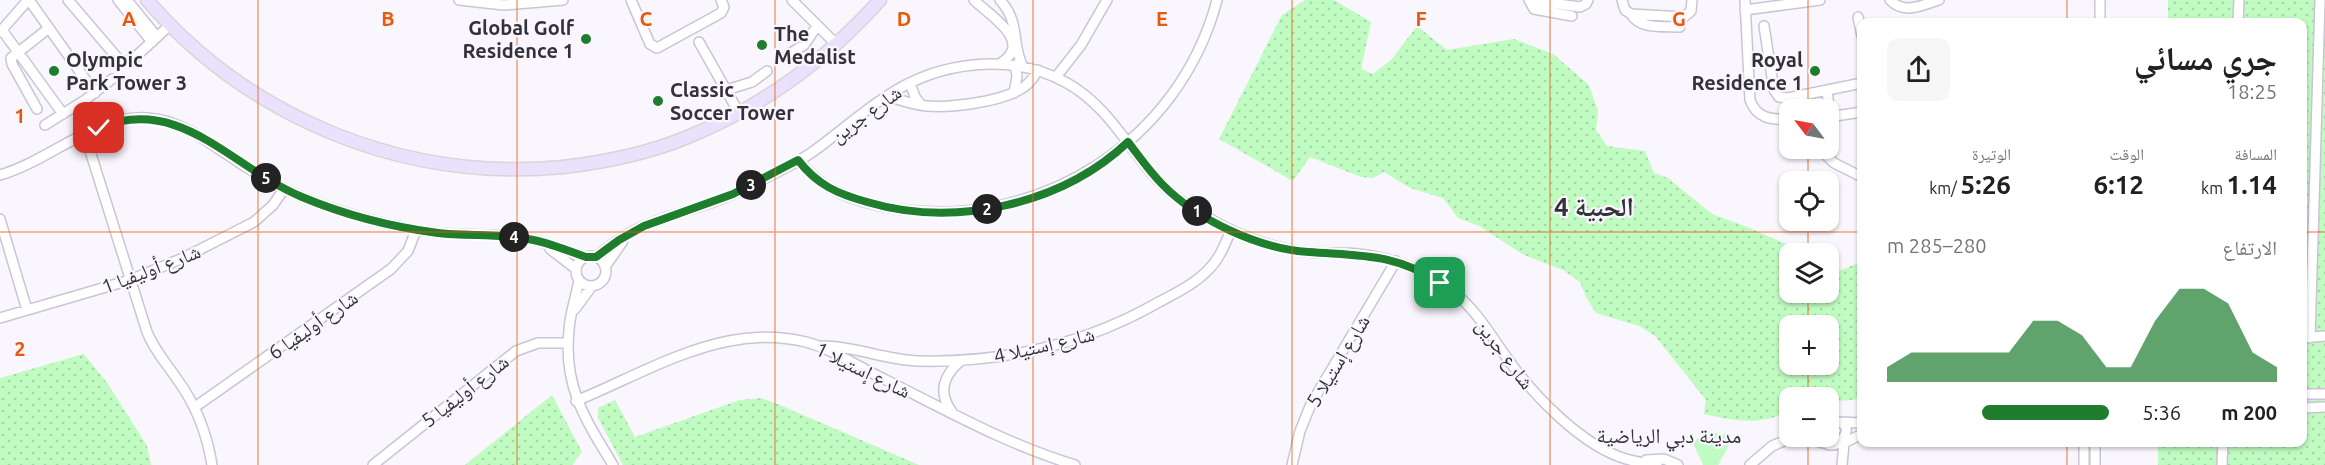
<!DOCTYPE html>
<html lang="ar">
<head>
<meta charset="utf-8">
<style>
  body { margin:0; font-family:Ubuntu,"Noto Naskh Arabic",sans-serif; background:#f6f6f6; color:#202124; direction:rtl; height:100vh; display:flex; flex-direction:column; font-size:22px; white-space:nowrap }
  * { box-sizing:border-box; margin:0 }
  p { font-size:20px; color:#757577 }
  .icon { flex:none; width:33px; height:33px; fill:none; stroke:currentColor; stroke-width:2; stroke-linecap:round; stroke-linejoin:round }
  .map { position:relative; flex:1; overflow:hidden; direction:ltr }
  .panel { position:absolute; left:1857px; top:18px; width:450px; height:429px; display:flex; flex-direction:column; background:#fff; border-radius:12px; box-shadow:0 2px 4px #0004; direction:rtl }
  .panel>* { flex:none }
  .needle { width:39px; rotate:302deg }
  .fabs { position:absolute; left:1779px; top:99px; display:grid; gap:12px }
  .fabs a { display:grid; place-items:center; width:60px; height:60px; border-radius:12px; background:#fff; box-shadow:0 2px 4px #0004; font-size:30px }
  .pin { position:absolute; display:grid; place-items:center; width:51px; height:51px; color:#fff; margin:-26px; border-radius:12px; box-shadow:0 3px 9px #0006 }
  .km { position:absolute; width:30px; height:30px; margin:-15px; border-radius:50%; background:#222; color:#fff; font-size:16px; line-height:30px; text-align:center }
  .round { display:grid; place-items:center; flex:none; width:63px; height:63px; border-radius:12px; background:#f6f6f6 }
  .headline { display:flex; align-items:center; justify-content:space-between; height:102px; padding:0 30px }
  h1 { font-size:33px; font-weight:700; line-height:45px }
  .metrics { display:grid; grid-template-columns:repeat(3,1fr); gap:9px; height:102px; padding:6px 30px }
  .metrics div { display:grid; align-content:center }
  .metrics b { font-size:26px; font-weight:700 }
  .metrics small { font-size:16px; font-weight:400 }
  .metrics p { font-size:16px }
  .chart { height:168px; padding:12px 30px }
  .chart p { display:flex; justify-content:space-between }
  .chart svg { width:100%; height:108px; margin-top:6px; fill:#1f7d2e; opacity:.7 }
  ul { padding:0 30px; list-style:none; font-size:20px }
  li { display:grid; grid-template-columns:96px 72px 1fr; align-items:center; height:45px }
  li i { height:15px; border-radius:8px; background:#1f7d2e }
  .map>svg:first-child { display:block }
</style>
</head>
<body>
<div class="map">
<svg width="2325" height="465" viewBox="0 0 2325 465">
  <defs>
    <pattern id="green-dots" width="8" height="8" patternUnits="userSpaceOnUse" patternTransform="scale(1.5)"><rect width="8" height="8" fill="#c0fbc1"/><path d="M2 2h.1M6 6h.1" fill="none" stroke="#a6d8a7" stroke-width="1.8" stroke-linecap="round"/></pattern>
  </defs>
  <rect width="100%" height="100%" fill="#f9f6fe"/>
  <!-- green -->
  <path fill="url(#green-dots)" fill-rule="evenodd" d="M1305 0H1334L1371 22 1361 69 1373 74 1392 59 1417 26 1447 50 1514 39 1553 54 1589 85 1598 111 1596 130 1607 146 1645 151 1654 173 1668 178 1712 214 1747 227 1807 253 1790 254V292H1828L1829 270 1834 273 1861 262 1862 331 1858 337 1862 347 1861 399 1829 402 1828 398H1790L1789 411C1761 426 1734 421 1704 414L1706 400 1655 336 1639 326 1596 313 1586 297 1580 282 1563 270 1524 255 1479 226 1458 218 1443 198 1410 188 1384 172 1373 178 1361 177 1310 157 1293 181 1219 139 1282 15ZM1790 326H1828V364H1790Z
    M2168 0H2325V465H2158V443L2302 442V22H2168Z
    M84 354 108 384 147 446 151 465H0V378Z
    M552 395 582 452 572 465H465Z
    M761 398 780 405 919 465H623L598 418V408L615 400 635 437 740 400Z"/>
  <!-- pitch -->
  <path fill="#c0fbc1" d="M1706 431 1725 435 1729 445 1718 465H1703L1693 443Z"/>
  <g fill="none" stroke-linecap="round" stroke-linejoin="round">
    <!-- minor casing -->
    <g stroke="#cbc4d6" stroke-width="12">
      <path id="minor" d="M29 0 95 93
        M68 0 121 62 132 60 170 25
        M118 0 152 42
        M127 0 157 37
        M459 0 504 5 563 0
        M631 0 650 44 657 48 721 13 724 7 721 0
        M792 0 836 44
        M974 0C990 16 1034 41 1001 63
        M1000 0C1021 23 1011 44 1023 67
        M1529 0 1580 7 1586 4 1588 0
        M1529 0 1534 9 1572 16
        M1622 0 1625 10 1631 14 1684 17 1691 11 1692 0
        M1745 0 1750 100C1757 119 1772 120 1790 119
        M1890 0C1904 15 1922 5 1939 0
        M1745 10 1820 0
        M1631 14C1640 30 1664 26 1680 27
        M1858 17 1862 36
        M2100 22V0
        M2238 22 2239 0
        M1764 26 1774 90 1779 97 1788 98 1862 83
        M2 30 63 114
        M0 32 28 0
        M699 42 739 113
        M789 54 804 45 817 26
        M1056 77 1081 45 1107 0
        M910 83 915 97 921 105
        M726 90 752 82 767 71
        M1827 90 1830 117
        M1014 93 1017 76 1015 65
        M887 96C900 100 913 105 927 106 951 108 998 102 1019 90 1028 86 1033 79 1038 70
        M37 109 12 64 11 58 49 28
        M1828 117 1862 112
        M45 125 85 100 112 79
        M85 135 147 332C154 350 166 363 177 379 196 405 207 433 212 465
        M1819 148 1834 163 1862 177
        M799 160C822 192 859 203 897 209 1040 230 1180 141 1217 0
        M0 175C49 161 95 115 147 118 184 120 213 146 243 165 265 179 288 192 312 201 352 216 396 228 439 233 468 236 497 233 525 238 546 242 566 251 586 257
        M0 219 27 310
        M550 249 576 269
        M576 271a15 15 0 1 1 30 0a15 15 0 1 1-30 0Z
        M596 257C612 244 630 231 649 224 680 211 714 205 744 189 766 177 790 167 811 153 837 135 860 113 887 96 939 61 1011 52 1067 83 1104 104 1122 137 1148 169 1171 198 1202 216 1235 232 1258 242 1282 250 1308 252 1324 254 1341 252 1358 254 1392 257 1423 270 1451 290 1475 308 1490 334 1507 358 1533 395 1582 446 1626 459 1636 462 1646 463 1657 465
        M605 267 623 241
        M579 280C576 297 570 313 569 330 563 386 585 419 613 465
        M575 309 592 286
        M0 318 130 280 183 258 254 222 273 205 284 189
        M2302 338 2325 336
        M2310 338 2320 0
        M823 346C855 346 885 360 918 361 1004 363 1084 345 1159 302 1176 293 1195 284 1209 269 1220 258 1225 244 1231 230
        M2302 394H2325
        M576 401C625 381 677 351 729 341 754 336 781 336 806 342 833 349 858 367 884 379 946 410 1008 445 1075 465
        M195 407 391 269 408 251 416 230
        M2302 408 2325 407
        M952 412C937 392 944 374 962 360
        M1838 422 1862 423
        M1820 436C1833 465 1867 415 1828 423
        M1792 438H1808L1823 443
        M1646 460 1664 459 1678 465
        M373 465 516 351 538 343H567
        M1292 465 1300 431 1311 404 1396 261
        M1750 465 1772 446 1796 436
        M1842 465 1844 443 1862 434
        M2084 465V442
        M2095 465V442
        M2222 465 2223 442"/>
    </g>
    <!-- major casing -->
    <g stroke="#d6d6d7" stroke-width="15">
      <path id="major" d="M147 0C251 120 405 182 563 167 607 162 650 153 690 136 763 106 828 58 880 0"/>
    </g>
    <!-- minor -->
    <use href="#minor" stroke="#fff" stroke-width="9"/>
    <!-- major -->
    <use href="#major" stroke="#ebe1fd" stroke-width="12"/>
  </g>
  <g fill="none" stroke-linecap="round" stroke-linejoin="round">
    <!-- route casing -->
    <g stroke="#fff" stroke-width="12">
      <path id="route" d="M99 128C180 94 232 168 302 197 345 215 392 227 438 233 465 236 493 234 520 238 543 240 565 250 586 257H596L619 240 644 226 733 194 798 160C817 185 838 194 867 202 955 228 1061 205 1128 142 1139 156 1149 171 1162 184 1197 220 1259 249 1309 252 1360 256 1395 253 1440 283"/>
    </g>
    <!-- route -->
    <use href="#route" stroke="#1f7d2e" stroke-width="8"/>
  </g>
  <!-- grid -->
  <path fill="none" stroke="#e8590c" stroke-width="1.5" stroke-opacity="0.55" d="M258 0V465M517 0V465M775 0V465M1033 0V465M1292 0V465M1550 0V465M1808 0V110M2067 0V22M1808 148V182M1808 220V254M0 232H1862M2302 232H2325M1808 292V326M1808 364V398M1808 436V465M2067 442V465"/>
  <!-- markers -->
  <g fill="#1f7d2e" stroke="#f9f6fe" stroke-width="2">
    <circle cx="586" cy="39" r="6"/>
    <circle cx="762" cy="45" r="6"/>
    <circle cx="54" cy="71" r="6"/>
    <circle cx="1815" cy="71" r="6"/>
    <circle cx="658" cy="101" r="6"/>
  </g>
  <g text-anchor="middle" stroke-width="4.5" stroke-linejoin="round" paint-order="stroke">
    <!-- poi labels -->
    <g font-size="20" font-weight="bold" fill="#343139" stroke="#f9f6fe" text-anchor="start">
      <text x="574" y="35" text-anchor="end">Global Golf<tspan x="574" dy="23">Residence 1</tspan></text>
      <text x="774" y="41">The<tspan x="774" dy="23">Medalist</tspan></text>
      <text x="66" y="67">Olympic<tspan x="66" dy="23">Park Tower 3</tspan></text>
      <text x="1803" y="67" text-anchor="end">Royal<tspan x="1803" dy="23">Residence 1</tspan></text>
      <text x="670" y="97">Classic<tspan x="670" dy="23">Soccer Tower</tspan></text>
    </g>
    <!-- street labels -->
    <g font-size="20" fill="#343139" stroke="#f9f6fe">
      <text transform="translate(866 114) rotate(-36)" y="7">شارع جرين</text>
      <text transform="translate(151 269) rotate(-21)" y="7">شارع أوليفيا 1</text>
      <text transform="translate(313 325) rotate(-35)" y="7">شارع أوليفيا 6</text>
      <text transform="translate(1044 345) rotate(-13)" y="7">شارع إستيلا 4</text>
      <text transform="translate(1505 354) rotate(53)" y="7">شارع جرين</text>
      <text transform="translate(1338 361) rotate(-59)" y="7">شارع إستيلا 5</text>
      <text transform="translate(863 370) rotate(26)" y="7">شارع إستيلا 1</text>
      <text transform="translate(465 391) rotate(-38)" y="7">شارع أوليفيا 5</text>
    </g>
    <!-- neighbourhood labels -->
    <g font-size="21" fill="#343139" stroke="#f9f6fe">
      <text x="1669" y="443">مدينة دبي الرياضية</text>
    </g>
    <!-- district labels -->
    <g font-size="26" font-weight="bold" fill="#343139" stroke="#f9f6fe">
      <text x="1594" y="216">الحبية 4</text>
    </g>
  </g>
  <g font-size="20" text-anchor="middle" font-weight="bold" fill="#e8590c" stroke="#f9f6fe" stroke-width="4.5" stroke-linejoin="round" paint-order="stroke">
    <text x="129" y="26">A</text>
    <text x="388" y="26">B</text>
    <text x="646" y="26">C</text>
    <text x="904" y="26">D</text>
    <text x="1162" y="26">E</text>
    <text x="1421" y="26">F</text>
    <text x="1679" y="26">G</text>
    <text x="20" y="123">1</text>
    <text x="20" y="356">2</text>
  </g>
</svg>
<div class="fabs">
<a><svg class="needle" viewBox="-14 -14 28 28"><path d="M0-13l5 13h-10z" fill="#e53935"/><path d="M0 13l5-13h-10z" fill="#757577"/></svg></a>
<a><svg class="icon" aria-label="locate" viewBox="0 0 24 24"><circle cx="12" cy="12" r="6"/><path d="M12 2v4M12 18v4M2 12h4M18 12h4"/></svg></a>
<a><svg class="icon" aria-label="layers" viewBox="0 0 24 24"><path d="M12 4l9 5-9 5-9-5zM3 14l9 5 9-5"/></svg></a>
<a>+</a>
<a>−</a>
</div>
<div class="pin" style="left:1440px;top:283px;background:#1e9e55"><svg class="icon" aria-label="arrive" viewBox="0 0 24 24"><path d="M6 21V4h12l-3 4 3 4H6"/></svg></div>
<div class="pin" style="left:99px;top:128px;background:#d93025"><svg class="icon" aria-label="check" viewBox="0 0 24 24"><path d="M5 12l5 5 9-10"/></svg></div>
<b class="km" style="left:1197px;top:211px">1</b>
<b class="km" style="left:987px;top:209px">2</b>
<b class="km" style="left:751px;top:185px">3</b>
<b class="km" style="left:514px;top:237px">4</b>
<b class="km" style="left:266px;top:178px">5</b>
<section class="panel">
<div class="headline"><div><h1>جري مسائي</h1><p>18:25</p></div><a class="round"><svg class="icon" aria-label="share" viewBox="0 0 24 24"><path d="M12 15V3M7 8l5-5 5 5M5 13v7h14v-7"/></svg></a></div>
<div class="metrics">
<div><p>المسافة</p><b>1.14<small> km</small></b></div>
<div><p>الوقت</p><b>6:12</b></div>
<div><p>الوتيرة</p><b>5:26<small> /km</small></b></div>
</div>
<div class="chart"><p><span>الارتفاع</span>280–285 m</p>
<svg viewBox="0 0 160 44" preserveAspectRatio="none"><path d="M0 44V38L10 32L20 32L30 32L40 32L50 32L60 19L70 19L80 25L90 38L100 38L110 19L120 6L130 6L140 12L150 32L160 38V44z"/></svg>
</div>
<ul>
<li><b>200 m</b>5:36<i style="width:57%"></i></li>
</ul>
</section>
</div>
</body>
</html>
